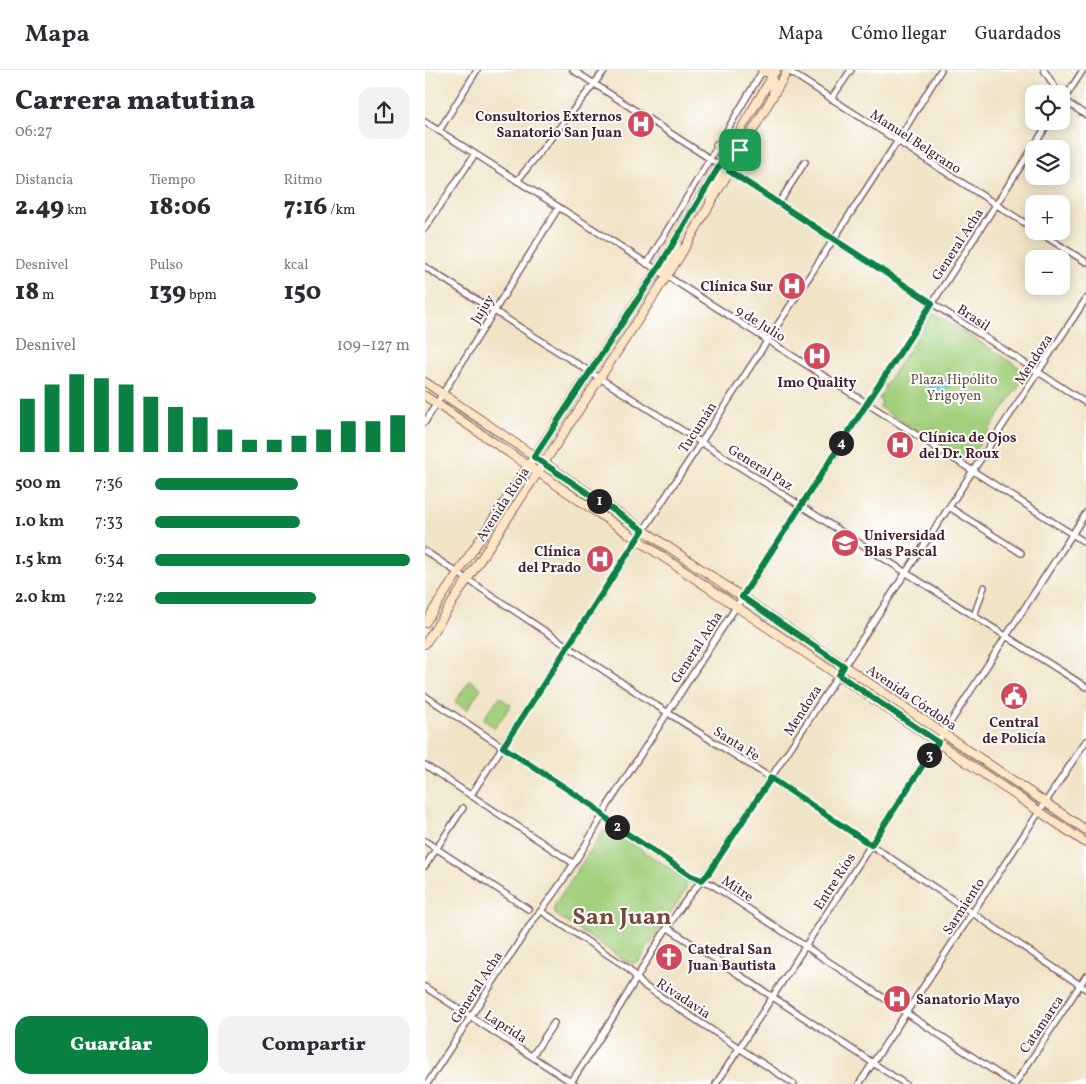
<!DOCTYPE html>
<html lang="es">
<head>
<meta charset="utf-8">
<style>
  body { margin:0; font-family:Vollkorn,serif; background:#f2f2f3; color:#2b2b33; height:100vh; display:flex; flex-direction:column; font-size:19px; white-space:nowrap }
  * { box-sizing:border-box; margin:0 }
  p { font-size:16px; color:#7c7c81 }
  .icon { flex:none; width:28px; height:28px; fill:none; stroke:currentColor; stroke-width:2; stroke-linecap:round; stroke-linejoin:round }
  .map { position:relative; flex:1; overflow:hidden }
  .panel { display:flex; flex-direction:column; background:#fff; width:425px }
  .panel>* { flex:none }
  .controls { position:absolute; left:600px; top:15px; display:grid; gap:10px }
  .controls a { display:grid; place-items:center; width:45px; height:45px; border-radius:10px; background:#fff; box-shadow:0 2px 12px #0003; font-size:25px }
  .pin { position:absolute; display:grid; place-items:center; width:42px; height:42px; color:#fff; margin:-21px; border-radius:10px; box-shadow:0 2px 8px #0006 }
  .km { position:absolute; width:25px; height:25px; margin:-12px; border-radius:50%; background:#222; color:#fff; font-size:14px; line-height:25px; text-align:center }
  .round { display:grid; place-items:center; flex:none; width:52px; height:52px; border-radius:15px; background:#f2f2f3 }
  .headline { display:flex; align-items:center; justify-content:space-between; height:85px; padding:0 15px }
  h1 { font-size:28px; font-weight:800; line-height:38px }
  .stats { display:grid; grid-template-columns:repeat(3,1fr); gap:8px; height:85px; padding:5px 15px }
  .stats div { display:grid; align-content:center }
  .stats b { font-size:25px; font-weight:800 }
  .stats small { font-size:14px; font-weight:400 }
  .stats p { font-size:14px }
  .chart { height:140px; padding:10px 15px }
  .chart p { display:flex; justify-content:space-between }
  .chart svg { width:100%; height:90px; margin-top:5px; stroke:#0b8043; stroke-width:6 }
  .action { display:flex; gap:10px; margin-top:auto; padding:10px 15px }
  .action a { flex:1; height:58px; border-radius:15px; background:#0b8043; color:#fff; font-size:20px; font-weight:800; line-height:58px; text-align:center }
  .action a+a { background:#f2f2f3; color:#2b2b33 }
  ul { padding:0 15px; list-style:none; font-size:16px }
  li { display:grid; grid-template-columns:80px 60px 1fr; align-items:center; height:38px }
  li i { height:12px; border-radius:6px; background:#0b8043 }
  header { display:flex; align-items:center; gap:30px; box-sizing:border-box; height:70px; padding:0 25px; background:#fff; border-bottom:1px solid #e1e1e2 }
  header strong { font-size:24px }
  nav { display:flex; gap:28px; margin-inline-start:auto; font-size:18px }
  main { display:flex; flex:1; min-height:0 }
  .map>svg:first-child { display:block }
</style>
</head>
<body>
<header>
<strong>Mapa</strong>
<nav><a>Mapa</a><a>Cómo llegar</a><a>Guardados</a></nav>
</header>
<main>
<section class="panel">
<div class="headline"><div><h1>Carrera matutina</h1><p>06:27</p></div><a class="round"><svg class="icon" aria-label="share" viewBox="0 0 24 24"><path d="M12 15V3M7 8l5-5 5 5M5 13v7h14v-7"/></svg></a></div>
<div class="stats">
<div><p>Distancia</p><b>2.49<small> km</small></b></div>
<div><p>Tiempo</p><b>18:06</b></div>
<div><p>Ritmo</p><b>7:16<small> /km</small></b></div>
</div>
<div class="stats">
<div><p>Desnivel</p><b>18<small> m</small></b></div>
<div><p>Pulso</p><b>139<small> bpm</small></b></div>
<div><p>kcal</p><b>150</b></div>
</div>
<div class="chart"><p><span>Desnivel</span>109–127 m</p>
<svg viewBox="0 0 160 44" preserveAspectRatio="none"><path d="M5 44V18M15 44V11M25 44V6M35 44V8M45 44V11M55 44V17M65 44V22M75 44V27M85 44V33M95 44V38M105 44V38M115 44V36M125 44V33M135 44V29M145 44V29M155 44V26"/></svg>
</div>
<ul>
<li><b>500 m</b>7:36<i style="width:56%"></i></li>
<li><b>1.0 km</b>7:33<i style="width:57%"></i></li>
<li><b>1.5 km</b>6:34<i style="width:100%"></i></li>
<li><b>2.0 km</b>7:22<i style="width:63%"></i></li>
</ul>
<div class="action"><a>Guardar</a><a>Compartir</a></div>
</section>
<div class="map">
<svg width="661" height="1014" viewBox="0 0 661 1014">
  <rect width="100%" height="100%" fill="#fff"/>
  <filter id="ink" filterUnits="userSpaceOnUse"><feTurbulence type="fractalNoise" baseFrequency=".02" numOctaves="2"/><feDisplacementMap in="SourceGraphic" scale="10" xChannelSelector="R" yChannelSelector="G"/><feConvolveMatrix kernelMatrix="1 2 1 2 8 2 1 2 1" color-interpolation-filters="sRGB"/></filter>
  <filter id="wash" filterUnits="userSpaceOnUse"><feTurbulence type="fractalNoise" baseFrequency=".0096" numOctaves="4" result="noise"/><feDisplacementMap in="SourceGraphic" scale="20" xChannelSelector="R" yChannelSelector="G"/><feGaussianBlur stdDeviation="1.12" result="paint"/><feColorMatrix in="noise" values="0 0 0 0 0 0 0 0 0 0 0 0 0 0 0 0 0 1.4 0 .05"/><feComposite in="paint" operator="in"/></filter>
  <g filter="url(#wash)">
    <rect width="100%" height="100%" fill="#f0e4c7"/>
    <!-- green -->
    <path fill="#a2cf7c" stroke="#767754" d="M508 244H511L600 301 601 305 546 387 540 386 539 390 454 337 457 334 454 328 461 318 459 317Z
      M22 332H24L100 384V387L99 388 21 336Z
      M125 401 209 458V461L206 462 122 405Z
      M224 469 307 525V527L304 528 222 472Z
      M321 534 412 595 411 597 409 598 319 538Z
      M426 604 509 661V663L506 664 423 608Z
      M45 610 56 618 42 640 30 632Z
      M74 627 86 635 70 658 58 649Z
      M524 671 612 730 611 733 609 734 521 675Z
      M181 760H186L261 809V819L214 891 209 893 202 892 131 845 129 841 130 834 178 761Z"/>
    <!-- water -->
    <path fill="#61c5df" stroke="#567285" d="M503 308 524 309 523 318 517 324H510L504 319Z"/>
  </g>
  <g filter="url(#ink)">
    <g fill="none" stroke-linecap="round" stroke-linejoin="round">
      <!-- street casing -->
      <g stroke="#846462" stroke-width="8">
        <path id="street" d="M148 0 661 333
          M362 0 609 159
          M619 0 634 24
          M406 29 426 0
          M637 29 661 45
          M636 34 658 0
          M0 52 661 473
          M14 61 52 0
          M92 111 180 0
          M354 133 380 92
          M0 158 50 84
          M612 161 661 192
          M222 194 338 0
          M0 197 661 617
          M0 352 134 137
          M524 437 596 483
          M0 481 232 636 346 708 661 919
          M549 546 559 517
          M0 626 168 736 189 755 266 807 286 814 589 1014
          M0 695 148 793
          M46 725 472 72 516 0
          M0 771 103 839
          M0 796 38 738
          M116 841 203 898 218 915 369 1014
          M243 858 480 1014
          M0 917 149 1014
          M107 986 129 953
          M2 1014 107 852C134 819 163 773 183 735L625 51
          M145 1014C165 983 186 952 204 921 228 880 251 839 283 803L661 229
          M291 1014 661 443
          M434 1014 661 671
          M590 1014 661 906"/>
      </g>
      <!-- secondary casing -->
      <g stroke="#846462" stroke-width="10">
        <path id="secondary" d="M337 2H344C348 9 350 16 348 24
          M292 75 299 88
          M285 132C285 118 297 109 295 96
          M241 206 240 200 250 183 252 174
          M0 312 661 760
          M0 326 661 773
          M0 553 236 194 351 0
          M0 574 255 186 363 0"/>
      </g>
      <!-- street -->
      <use href="#street" stroke="#fff" stroke-width="5"/>
      <!-- secondary -->
      <use href="#secondary" stroke="#fde5c5" stroke-width="8"/>
    </g>
  </g>
  <g fill="none" stroke-linecap="round" stroke-linejoin="round" filter="url(#ink)">
    <!-- route casing -->
    <g stroke="#fff" stroke-width="10">
      <path id="route" d="M318 78 304 101 507 233 317 527 419 596 414 605 513 672 446 775 346 708 283 804 277 810 266 806 189 755 168 736 78 677 218 460 109 387 236 194 302 83Z"/>
    </g>
    <!-- route -->
    <use href="#route" stroke="#0b8043" stroke-width="6"/>
  </g>
  <!-- icons -->
  <defs>
    <g id="hospital-disc" transform="scale(1.4375)"><circle r="9.5" fill="#d1495b" stroke="#fff"/><path d="M-5-5h3v3.5h4V-5h3V5h-3V1.5h-4V5h-3Z" fill="#fff"/></g>
    <g id="university-disc" transform="scale(1.4375)"><circle r="9.5" fill="#d1495b" stroke="#fff"/><path d="M0-5L7-2L0 1L-7-2ZM-4 1L0 2.5L4 1V4Q0 6-4 4Z" fill="#fff"/></g>
    <g id="civic-disc" transform="scale(1.4375)"><circle r="9.5" fill="#d1495b" stroke="#fff"/><path d="M-.6-6.5H3V-4.5H.6V-3L4-1V1h2V6H-6V1h2V-1L-.6-3ZM-1.2 2.5V6h2.4V2.5Z" fill="#fff"/></g>
    <g id="church-disc" transform="scale(1.4375)"><circle r="9.5" fill="#d1495b" stroke="#fff"/><path d="M-1.2-6h2.4v3.5h3.3v2.4h-3.3V6h-2.4V-.1h-3.3v-2.4h3.3Z" fill="#fff"/></g>
  </defs>
  <g fill-rule="evenodd">
    <use href="#hospital-disc" x="216" y="54"/>
    <use href="#hospital-disc" x="367" y="216"/>
    <use href="#hospital-disc" x="392" y="286"/>
    <use href="#hospital-disc" x="475" y="375"/>
    <use href="#university-disc" x="420" y="473"/>
    <use href="#hospital-disc" x="175" y="489"/>
    <use href="#civic-disc" x="589" y="626"/>
    <use href="#church-disc" x="244" y="887"/>
    <use href="#hospital-disc" x="472" y="929"/>
  </g>
  <g text-anchor="middle" stroke-width="4" stroke-linejoin="round" paint-order="stroke">
    <!-- poi labels -->
    <g font-size="14" font-weight="bold" fill="#4a1f2b" stroke="#fff" text-anchor="start">
      <text x="197" y="51" text-anchor="end">Consultorios Externos<tspan x="197" dy="16">Sanatorio San Juan</tspan></text>
      <text x="348" y="221" text-anchor="end">Clínica Sur</text>
      <text x="392" y="317" text-anchor="middle">Imo Quality</text>
      <text x="494" y="372">Clínica de Ojos<tspan x="494" dy="16">del Dr. Roux</tspan></text>
      <text x="439" y="470">Universidad<tspan x="439" dy="16">Blas Pascal</tspan></text>
      <text x="156" y="486" text-anchor="end">Clínica<tspan x="156" dy="16">del Prado</tspan></text>
      <text x="589" y="657" text-anchor="middle">Central<tspan x="589" dy="16">de Policía</tspan></text>
      <text x="263" y="884">Catedral San<tspan x="263" dy="16">Juan Bautista</tspan></text>
      <text x="491" y="934">Sanatorio Mayo</text>
    </g>
    <!-- street labels -->
    <g font-size="14" fill="#4a1f2b" stroke="#fff">
      <text transform="translate(491 71) rotate(33)" y="5">Manuel Belgrano</text>
      <text transform="translate(532 174) rotate(-57)" y="5">General Acha</text>
      <text transform="translate(57 239) rotate(-58)" y="5">Jujuy</text>
      <text transform="translate(549 247) rotate(33)" y="5">Brasil</text>
      <text transform="translate(336 253) rotate(32)" y="5">9 de Julio</text>
      <text transform="translate(608 289) rotate(-57)" y="5">Mendoza</text>
      <text transform="translate(272 357) rotate(-57)" y="5">Tucumán</text>
      <text transform="translate(336 397) rotate(32)" y="5">General Paz</text>
      <text transform="translate(77 434) rotate(-57)" y="5">Avenida Rioja</text>
      <text transform="translate(271 577) rotate(-57)" y="5">General Acha</text>
      <text transform="translate(487 627) rotate(34)" y="5">Avenida Córdoba</text>
      <text transform="translate(377 640) rotate(-57)" y="5">Mendoza</text>
      <text transform="translate(312 673) rotate(32)" y="5">Santa Fe</text>
      <text transform="translate(409 811) rotate(-57)" y="5">Entre Ríos</text>
      <text transform="translate(313 818) rotate(34)" y="5">Mitre</text>
      <text transform="translate(538 836) rotate(-57)" y="5">Sarmiento</text>
      <text transform="translate(51 917) rotate(-57)" y="5">General Acha</text>
      <text transform="translate(259 928) rotate(33)" y="5">Rivadavia</text>
      <text transform="translate(616 954) rotate(-56)" y="5">Catamarca</text>
      <text transform="translate(81 956) rotate(33)" y="5">Laprida</text>
    </g>
    <!-- park labels -->
    <g font-size="14" fill="#645443" stroke="#fff">
      <text x="529" y="314">Plaza Hipólito<tspan x="529" dy="16">Yrigoyen</tspan></text>
    </g>
    <!-- town labels -->
    <g font-size="24" font-weight="bold" fill="#7b483c" stroke="#fff">
      <text x="197" y="854">San Juan</text>
    </g>
  </g>
</svg>
<div class="controls">
<a><svg class="icon" aria-label="locate" viewBox="0 0 24 24"><circle cx="12" cy="12" r="6"/><path d="M12 2v4M12 18v4M2 12h4M18 12h4"/></svg></a>
<a><svg class="icon" aria-label="layers" viewBox="0 0 24 24"><path d="M12 4l9 5-9 5-9-5zM3 14l9 5 9-5"/></svg></a>
<a>+</a>
<a>−</a>
</div>
<div class="pin" style="left:315px;top:80px;background:#1e9e55"><svg class="icon" aria-label="arrive" viewBox="0 0 24 24"><path d="M6 21V4h12l-3 4 3 4H6"/></svg></div>
<b class="km" style="left:174px;top:431px">1</b>
<b class="km" style="left:192px;top:757px">2</b>
<b class="km" style="left:504px;top:685px">3</b>
<b class="km" style="left:416px;top:373px">4</b>
</div>
</main>
</body>
</html>
